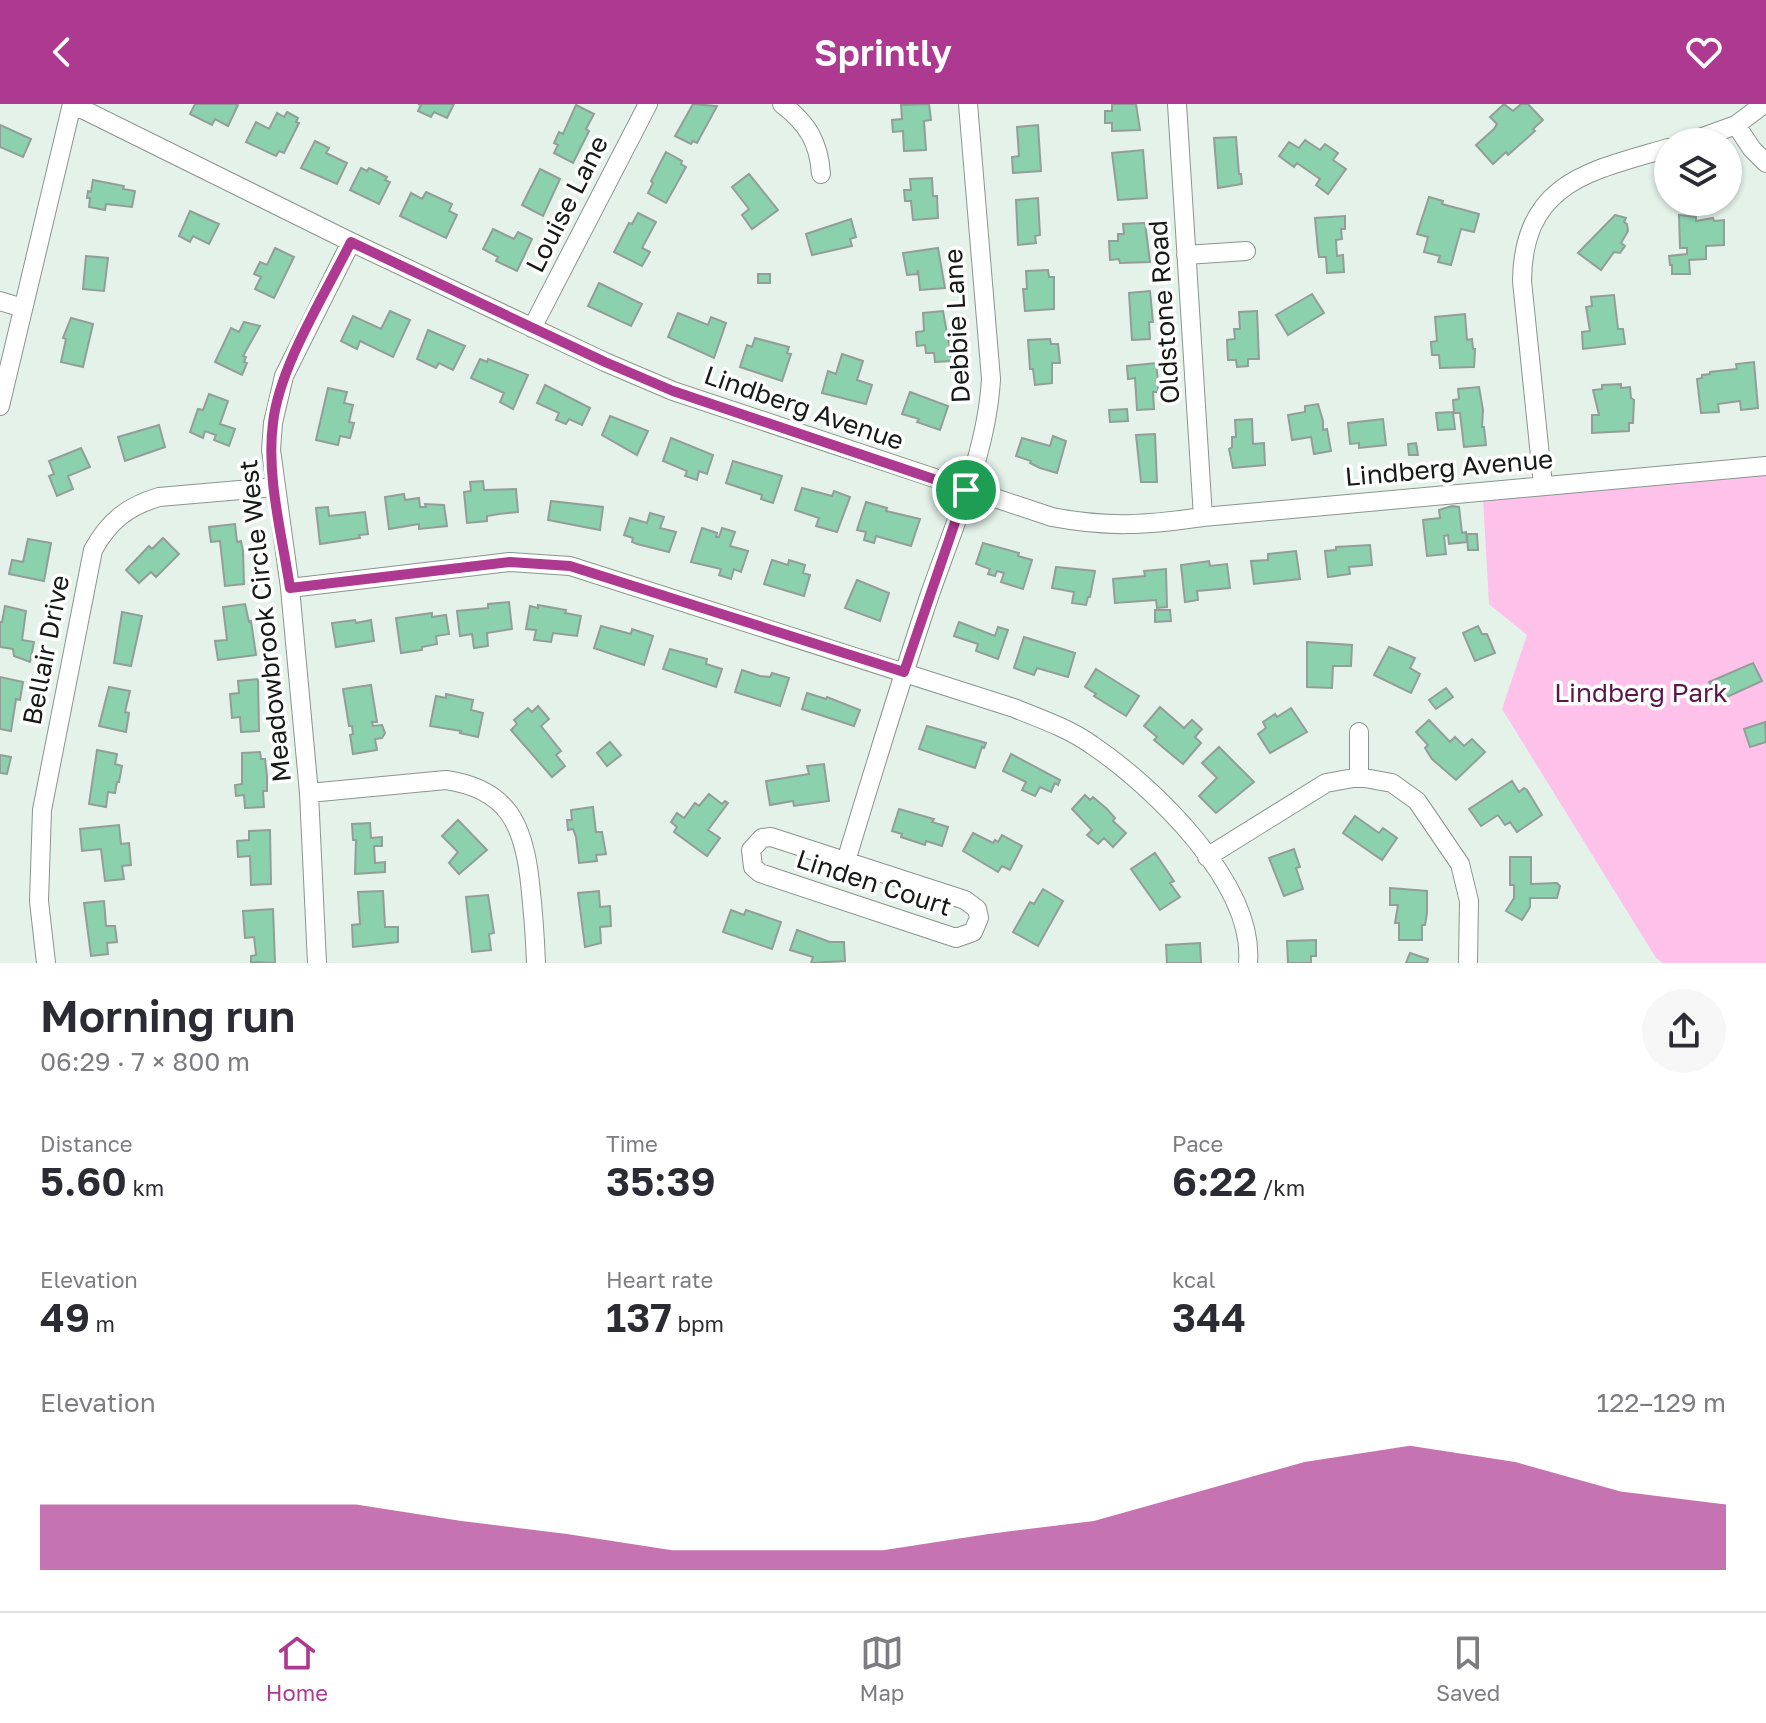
<!DOCTYPE html>
<html lang="en">
<head>
<meta charset="utf-8">
<style>
  body { margin:0; font-family:"Golos Text",sans-serif; background:#f7f7f7; color:#2b2b33; height:100vh; display:flex; flex-direction:column; font-size:30px; white-space:nowrap }
  * { box-sizing:border-box; margin:0 }
  p { font-size:26px; color:#7c7c81 }
  .icon { flex:none; width:44px; height:44px; fill:none; stroke:currentColor; stroke-width:2; stroke-linecap:round; stroke-linejoin:round }
  .map { position:relative; height:859px; overflow:hidden }
  .sheet { display:flex; flex-direction:column; background:#fff; flex:1 }
  .sheet>* { flex:none }
  .controls { position:absolute; left:1654px; top:24px; display:grid; gap:16px }
  .controls a { display:grid; place-items:center; width:88px; height:88px; border-radius:50%; background:#fff; box-shadow:0 2px 6px #0004; font-size:40px }
  .pin { position:absolute; display:grid; place-items:center; width:68px; height:68px; color:#fff; margin:-34px; border:4px solid #fff; border-radius:50%; box-shadow:0 2px 8px #0007 }
  .round { display:grid; place-items:center; flex:none; width:84px; height:84px; border-radius:42px; background:#f7f7f7 }
  .headline { display:flex; align-items:center; justify-content:space-between; height:136px; padding:0 40px }
  h1 { font-size:44px; font-weight:600; line-height:60px }
  .figures { display:grid; grid-template-columns:repeat(3,1fr); gap:12px; height:136px; padding:8px 40px }
  .figures div { display:grid; align-content:center }
  .figures b { font-size:40px; font-weight:600 }
  .figures small { font-size:22px; font-weight:400 }
  .figures p { font-size:22px }
  .chart { height:224px; padding:16px 40px }
  .chart p { display:flex; justify-content:space-between }
  .chart svg { width:100%; height:144px; margin-top:8px; fill:#ae3991; opacity:.7 }
  header { display:flex; justify-content:space-between; align-items:center; height:104px; padding:0 40px; background:#ae3991; color:#fff; font-size:36px; font-weight:600 }
  .menu { display:flex; justify-content:space-around; align-items:center; height:112px; border-top:2px solid #e1e1e2; background:#fff; font-size:22px; color:#7c7c81 }
  .menu a { display:grid; justify-items:center; gap:4px }
  .menu .selected { color:#ae3991 }
  .map>svg:first-child { display:block }
</style>
</head>
<body>
<header><svg class="icon" aria-label="back" viewBox="0 0 24 24"><path d="M15 5l-7 7 7 7"/></svg>Sprintly<svg class="icon" aria-label="heart" viewBox="0 0 24 24"><path d="M12 20l-8-8c-3-5 5-10 8-4 3-6 11-1 8 4z"/></svg></header>
<div class="map">
<svg width="1766" height="859" viewBox="0 0 1766 859">
  <rect width="100%" height="100%" fill="#e4f2ea"/>
  <!-- green -->
  <path fill="#fec2ea" d="M1766 370V859H1663L1656 854 1502 605 1527 531 1489 500 1483 394Z"/>
  <!-- building -->
  <path fill="#8cd1ae" stroke="#929e97" stroke-width="2" d="M195 0H235L238 1 228 22 215 15 212 21 190 10Z
    M418 0H454L447 14 434 8 431 13 418 7 421 1Z
    M693 0 717 2 697 39 693 37 691 40 675 32Z
    M929 0 931 16 924 17 926 46 904 47 903 27 893 28 892 16 902 15 901 1Z
    M1112 0H1136L1140 26 1112 27V19H1105V7H1112Z
    M1504 0 1513 7 1521 0H1528L1543 16 1533 25 1535 27 1508 51 1506 48 1493 60 1476 41 1494 25 1497 20 1490 13Z
    M576 1 594 10 586 25 589 27 573 59 554 49 558 41 554 39 559 28 563 30Z
    M287 8 298 14 296 18 299 19 284 49 279 47 276 52 246 38 256 18 269 25 277 9 284 13Z
    M0 21 31 35 23 53 0 43Z
    M1038 21 1041 67 1013 69 1012 53 1019 52 1017 23Z
    M1236 33 1239 70H1241L1242 80 1218 84 1214 34Z
    M1305 36 1320 46 1325 40 1338 49 1333 56 1346 65 1328 90 1316 81 1320 75 1297 59 1294 63 1279 52 1289 38 1299 44Z
    M315 37 329 44 326 49 347 59 337 80 301 64Z
    M1143 46 1147 94 1118 96 1112 49Z
    M666 48 682 57 681 60 686 63 666 99 648 89 653 79 651 77Z
    M361 64 367 67 369 64 387 73 385 76 390 78 379 100 350 86Z
    M540 65 560 75 543 112 522 101Z
    M749 70 778 106 752 125 742 111 749 105 732 83Z
    M932 74 933 92H937L938 114 913 116 911 97H905L904 86H911L910 75Z
    M93 76 124 82 123 85 135 87 132 103 106 100 105 106 89 103 90 94H87L88 87 91 88Z
    M426 88 452 100 449 107 457 111 446 134 400 112 411 89 422 95Z
    M1429 93 1443 97 1442 100 1479 110 1474 128 1461 125 1451 161 1438 158 1440 152 1424 148 1428 133 1417 130Z
    M1038 94 1040 131 1035 132 1036 139 1018 141 1016 96Z
    M190 107 219 120 209 140 193 132 190 138 179 132Z
    M638 109 656 118 642 144 650 148 642 162 614 148 629 119 632 120Z
    M1615 111 1626 114 1624 118 1627 120 1628 127 1621 139 1625 142 1620 149 1614 148 1601 166 1578 149Z
    M1679 111 1696 113V117L1713 114 1714 117 1724 116V141L1706 142V155L1689 156 1690 170H1672V161H1670L1669 152 1687 150V144H1680Z
    M1345 112V125H1341L1342 135 1336 136 1337 152 1343 151 1344 168 1327 169 1326 153H1319L1318 146 1315 114Z
    M851 115 856 133 850 135 852 142 812 151 806 130Z
    M1145 119 1150 158 1120 159 1119 155 1110 156 1109 137H1118V130H1124L1123 120Z
    M493 125 514 135 518 128 532 135 517 167 496 157 498 153 483 145Z
    M275 144 294 153 274 194 255 185 261 173 254 170 260 158 267 161Z
    M938 144 945 184 920 186 918 166 917 170 907 171 903 149Z
    M86 152 108 154 104 187 83 185Z
    M1048 166 1049 173H1054V205L1025 207 1023 185H1027L1026 167Z
    M758 170H770V179H758Z
    M599 179 642 200 631 222 588 202Z
    M1150 187 1153 218H1149L1150 235 1132 236 1129 189Z
    M1312 190 1324 209 1288 231 1276 211Z
    M1614 191 1618 225H1623L1625 240 1583 245 1582 228 1590 227 1586 203 1592 202 1591 193Z
    M390 207 410 216 393 253 360 237 357 245 341 237 353 212 381 225Z
    M943 207 952 257 935 258 934 249H926L925 241 917 242 916 228 924 227 923 209Z
    M1257 207 1259 255H1248V262L1237 263 1236 256H1228L1227 236 1235 235 1234 225H1240L1239 208Z
    M678 209 708 221 711 213 726 219 714 254 668 233Z
    M1465 210 1467 236 1472 235 1473 245H1475L1474 263 1440 264 1439 251H1432L1431 238 1437 237 1435 213Z
    M71 214 93 220 83 263 61 258 66 235 63 234Z
    M244 218 260 222 243 252 246 253 244 258 247 259 242 271 215 258 231 224 239 228Z
    M428 226 465 242 453 266 439 259 436 264 417 255Z
    M755 234 789 243 787 249 791 250 782 277 740 263 747 241 752 243Z
    M1050 235 1051 240H1058L1060 259H1052V279L1035 281 1033 265H1030L1028 236Z
    M842 250 863 257 857 276 872 281 866 300 822 289 828 267 836 270Z
    M480 255 487 258 488 255 528 271 513 305 500 298 504 289 471 274Z
    M1754 258 1758 304 1741 306 1740 297 1718 300 1719 308 1701 309 1697 275 1702 274V271L1710 270V268L1737 265 1736 260Z
    M1156 259 1158 277V288H1153L1154 305 1137 306 1135 274 1128 275 1127 262Z
    M1621 280V284L1630 283 1631 294 1634 296 1633 319H1629V327L1592 329V311H1599L1593 286 1602 285V281Z
    M545 281 590 304 582 321 569 315 566 320 556 316 559 309 537 299Z
    M1479 283 1483 306 1482 323H1484L1486 341 1464 343 1460 309H1454L1453 296 1459 295 1458 285Z
    M328 284 347 288 344 299 353 301 349 318 354 319 350 334 340 332 338 341 316 336Z
    M910 288 948 302 940 326 917 318 919 315 902 310Z
    M209 290 228 297 220 320 235 325 229 342 214 336 216 331 205 327 203 334 190 328 198 305 203 306Z
    M1318 300 1323 317V326L1327 325 1331 347 1314 350 1311 333 1292 336 1288 311 1305 308V302Z
    M1127 305 1128 317 1110 318 1109 306Z
    M1453 308 1455 325 1438 326 1436 309Z
    M610 312 648 327 637 351 602 331Z
    M1252 315 1253 340 1264 339 1265 361 1233 364 1229 345 1232 343V333H1236L1235 316Z
    M1383 315 1386 341 1359 344V339L1350 340 1348 319Z
    M159 321 165 343 125 357 118 333Z
    M1155 330 1157 378H1141L1136 331Z
    M1053 332 1066 337 1057 369 1040 364 1030 359 1031 357 1016 352 1022 334 1050 342Z
    M671 334 713 351 707 370 699 367 697 376 685 372 687 367 663 357Z
    M1416 339 1418 351H1409L1408 340Z
    M81 344 90 363 68 372 73 385 57 392 49 372 54 370 49 357Z
    M733 357 782 372 773 399 761 395 762 391 726 379Z
    M483 377 484 386 516 385 518 408 499 410 487 412V417L467 419 464 388 471 387 470 378Z
    M802 384 832 392 834 387 850 393 837 428 816 422 819 414 795 406Z
    M404 390 405 396 419 394 420 403H426L425 400 444 401 447 422 419 425V420L389 425 385 393Z
    M551 397 603 403 600 426 548 416Z
    M866 398 887 404 886 407 920 415 911 442 876 432 874 439 864 436 866 428 857 426Z
    M1452 402 1459 403 1462 429 1466 428 1467 438 1449 440 1448 431 1444 432 1446 450 1427 452 1423 416 1440 414 1439 406Z
    M328 403 329 412 365 408 368 430 359 431 360 434 320 440 316 404Z
    M650 409 664 413 660 424 676 428 669 448 637 440 632 438 633 434 624 431 630 414 647 419Z
    M235 420 237 438 241 437 243 447 244 480 225 482 220 437 211 438 209 423Z
    M702 424 717 429 716 433H719L722 424 735 428 730 442 748 447 741 468 734 465 731 475 719 471 721 465 691 458Z
    M1467 430H1477L1478 446H1468Z
    M163 434 179 450 156 473 151 468 139 479 126 466 149 442 152 445Z
    M28 435 51 439 44 477 9 470 12 456 23 458Z
    M983 439 1019 449 1018 452 1032 456 1023 485 1001 478 1004 469 997 467 995 472 988 470 990 465 976 460Z
    M1370 441 1372 461 1349 463 1350 470 1328 473 1325 447 1336 446V443Z
    M1296 447 1300 475 1254 480 1251 457 1268 456V450Z
    M772 456 788 461 789 456 805 461 803 469 810 471 804 492 764 480Z
    M1209 457 1210 462 1227 460 1230 484 1197 487 1198 496 1185 498 1181 461Z
    M1056 463 1095 467 1090 493H1088L1086 501 1072 499 1074 488 1052 484Z
    M1166 465 1167 503 1157 504 1156 496 1115 499 1113 475 1145 472 1144 467Z
    M857 476 889 489 880 517 845 504Z
    M509 498 512 525 487 529 488 542 474 544 472 530 460 532 457 507 488 504V500Z
    M245 500 249 518 251 517 256 551 218 556 215 537 227 536 223 503Z
    M538 501 566 506 565 509 581 512 577 532 553 529 551 538 534 536 536 526 526 525 530 502 538 504Z
    M5 502 26 507 22 536 34 538 30 558 14 552 13 545 0 543V518H2Z
    M1155 506H1170L1171 517 1155 518Z
    M122 508 142 512 131 562 114 559Z
    M432 509V513L446 511 449 530 436 532 437 540 422 543V546L401 549 396 514Z
    M355 516 356 519 371 516 374 537 336 543 332 519Z
    M959 518 995 532 998 523 1008 526 998 555 976 547 978 540 954 532Z
    M601 522 631 530 632 525 653 532 644 561 594 544Z
    M1478 522 1482 530H1487L1495 549 1475 557 1463 529Z
    M1024 533 1075 549 1068 573 1037 564 1034 571 1014 564Z
    M1307 538 1352 541 1351 562H1333L1332 584 1307 583Z
    M1389 543 1415 554 1410 564 1420 570 1411 589 1374 571Z
    M670 545 707 555 706 560 722 565 716 583 663 565Z
    M1753 559 1762 577 1718 597 1709 578Z
    M1096 565 1139 592 1126 612 1094 592 1096 590 1085 583Z
    M742 566 760 572 770 573 772 569 789 574 780 602 735 588Z
    M0 573 23 578 20 596 16 595 11 627 0 625Z
    M258 575 259 627 241 628 240 613 232 614 230 590 239 589 238 577Z
    M371 581 377 618H372L373 622 382 621 385 629 382 634 375 635 377 646 353 650 350 631 353 630 352 622H349L343 585Z
    M109 583 130 587 125 608 129 609 126 628 99 622Z
    M1446 584 1453 593 1436 605 1429 596Z
    M807 589 826 595 827 593 860 606 854 622 802 605Z
    M446 590 473 596 471 606 483 609 478 633 460 629 461 627 430 622 436 592 446 594Z
    M538 602 549 615 541 622 561 647 556 651 565 662 552 673 511 626 517 620 514 616 528 604 532 608Z
    M1160 603 1184 624 1192 616 1202 625 1195 633 1201 639 1183 660 1154 636 1157 633 1144 622Z
    M1291 604 1307 628 1270 649 1258 630 1266 624 1263 618 1275 610 1277 613Z
    M1429 616 1450 638 1455 633 1464 642 1472 635 1485 648 1456 676 1432 655 1425 644 1428 641 1416 628Z
    M1765 618 1766 638 1750 643 1744 625Z
    M927 622 986 639 984 644 982 643 975 664 919 645Z
    M610 638 621 651 607 662 597 649Z
    M1219 643 1254 678 1216 709 1199 692 1217 674 1202 659Z
    M97 646 117 650 115 660 122 662 119 678H117L115 689 108 688 106 703 89 700Z
    M260 648 261 655H265L267 672V687H263L264 703 245 704 244 691 236 692 235 681 242 680V649Z
    M1011 650 1060 676 1058 681 1055 679 1051 688 1040 683 1035 692 1022 686 1026 678 1003 667Z
    M0 651 11 653 7 670 0 669Z
    M824 660 829 697 794 702 793 697 770 701 766 677 809 670 807 662Z
    M1512 677 1519 688 1524 684 1527 686 1542 711 1517 728 1510 718 1505 721 1498 711 1481 722 1469 705Z
    M709 690 722 700 725 697 728 699 708 726 720 734 707 752 674 728 677 723 671 718 677 709 684 714 695 699 699 702Z
    M1085 691 1090 696 1093 693 1107 705 1115 714 1113 717 1126 729 1113 743 1104 734 1098 740 1087 731 1092 726 1072 705Z
    M593 703 596 728H602L606 750 596 751 597 757 579 759 576 733 573 725 568 726 567 716H572L571 706Z
    M899 705 934 715 932 718 948 723 942 742 926 737 925 741 901 733 902 730 892 727Z
    M1355 712 1379 729 1383 724 1397 734 1382 756 1343 729Z
    M458 716 487 746 459 770 449 759 458 748 442 732Z
    M370 719 371 734 382 733V742H374L375 759 385 758V768L355 770 356 736H353L352 720Z
    M119 721 121 740 129 739 131 761 122 762 124 775 105 777 101 745 82 747 80 725Z
    M270 726 271 780 251 781 250 752 238 753 237 737 249 736V727Z
    M973 729 993 739 995 736 998 738 1002 731 1022 742 1010 766 1002 762 998 768 963 747Z
    M1294 745 1300 763 1296 764 1303 785 1284 792 1269 754Z
    M1155 749 1174 777 1170 779 1180 793 1160 806 1131 765Z
    M1510 753H1531V780L1557 779 1560 782 1557 794H1530V803L1522 816 1506 807 1514 794V781H1510Z
    M1390 784 1427 787V809L1425 821H1422V836H1399V819H1395L1398 801H1390Z
    M1043 785 1063 797 1038 842 1013 828 1030 798 1034 800Z
    M383 787 385 823H398V838L353 843 352 821 360 820 358 788Z
    M599 787 600 803 610 802 611 822 600 823 601 839 585 843 578 789Z
    M488 791 494 829 489 830 491 846 472 848 466 793Z
    M104 797 106 822H115L117 838 107 839 108 850 91 852 84 799Z
    M273 805 275 859 251 858V852L256 851 254 833 245 834 243 807Z
    M731 806 744 811 746 806 781 818 772 845 723 828Z
    M797 826 830 838H844L845 857 811 859 813 853 790 846Z
    M1316 836V852H1311V859H1288L1287 837Z
    M1200 839 1201 859H1167L1166 841Z
    M1410 849 1428 855 1427 859H1406Z"/>
  <g fill="none" stroke-linecap="round" stroke-linejoin="round">
    <!-- minor casing -->
    <g stroke="#89958e" stroke-width="20">
      <path id="minor" d="M72 0 351 138 605 258 673 287 1052 413C1109 424 1147 421 1203 413L1766 362
        M782 0C807 19 819 38 821 70
        M1177 0 1203 413
        M1736 21 1752 45 1766 59
        M1689 38 1736 21 1764 0
        M1186 151 1246 147
        M0 197 23 204
        M532 224 648 0
        M0 302 72 0
        M1543 381 1522 177C1523 78 1590 67 1668 44
        M290 484 510 458 570 462 1014 604C1041 615 1068 624 1092 641 1153 682 1255 780 1248 859
        M1359 673V628
        M309 689 446 676C508 685 524 721 530 779 533 806 535 832 536 859
        M771 733 965 796 977 805 979 814 973 828 956 834 760 769 753 763 751 746 762 734Z
        M1207 753 1326 679 1359 673 1392 679 1417 697 1460 760 1469 797 1468 859
        M846 757C873 668 900 579 930 490 954 421 987 348 991 275L968 0
        M46 859 39 797 42 706 93 446C109 417 128 402 159 393L275 383
        M317 859 309 689 290 484 271 346 273 319 284 272 351 138"/>
    </g>
    <!-- minor -->
    <use href="#minor" stroke="#fff" stroke-width="18"/>
  </g>
  <g fill="none" stroke-linecap="round" stroke-linejoin="round">
    <!-- route casing -->
    <g stroke="#fff" stroke-width="16">
      <path id="route" d="M351 138 605 258 673 287 966 386 904 568 570 462 510 458 290 484C282 431 266 372 273 319 279 263 325 190 351 138Z"/>
    </g>
    <!-- route -->
    <use href="#route" stroke="#ae3991" stroke-width="10"/>
  </g>
  <g text-anchor="middle" stroke-width="7" stroke-linejoin="round" paint-order="stroke">
    <!-- street labels -->
    <g font-size="26" fill="#151a17" stroke="#fff">
      <text transform="translate(567 100) rotate(-63)" y="9">Louise Lane</text>
      <text transform="translate(1164 208) rotate(-94)" y="9">Oldstone Road</text>
      <text transform="translate(957 222) rotate(-93)" y="9">Debbie Lane</text>
      <text transform="translate(804 304) rotate(19)" y="9">Lindberg Avenue</text>
      <text transform="translate(1449 364) rotate(-5)" y="9">Lindberg Avenue</text>
      <text transform="translate(265 517) rotate(-96)" y="9">Meadowbrook Circle West</text>
      <text transform="translate(46 546) rotate(-79)" y="9">Bellair Drive</text>
      <text transform="translate(874 779) rotate(18)" y="9">Linden Court</text>
    </g>
    <!-- park labels -->
    <g font-size="26" fill="#5a1649" stroke="#fff">
      <text x="1641" y="598">Lindberg Park</text>
    </g>
  </g>
</svg>
<div class="controls">
<a><svg class="icon" aria-label="layers" viewBox="0 0 24 24"><path d="M12 4l9 5-9 5-9-5zM3 14l9 5 9-5"/></svg></a>
</div>
<div class="pin" style="left:966px;top:386px;background:#1e9e55"><svg class="icon" aria-label="arrive" viewBox="0 0 24 24"><path d="M6 21V4h12l-3 4 3 4H6"/></svg></div>
</div>
<section class="sheet">
<div class="headline"><div><h1>Morning run</h1><p>06:29 · 7 × 800 m</p></div><a class="round"><svg class="icon" aria-label="share" viewBox="0 0 24 24"><path d="M12 15V3M7 8l5-5 5 5M5 13v7h14v-7"/></svg></a></div>
<div class="figures">
<div><p>Distance</p><b>5.60<small> km</small></b></div>
<div><p>Time</p><b>35:39</b></div>
<div><p>Pace</p><b>6:22<small> /km</small></b></div>
</div>
<div class="figures">
<div><p>Elevation</p><b>49<small> m</small></b></div>
<div><p>Heart rate</p><b>137<small> bpm</small></b></div>
<div><p>kcal</p><b>344</b></div>
</div>
<div class="chart"><p><span>Elevation</span>122–129 m</p>
<svg viewBox="0 0 160 44" preserveAspectRatio="none"><path d="M0 44V24L10 24L20 24L30 24L40 29L50 33L60 38L70 38L80 38L90 33L100 29L110 20L120 11L130 6L140 11L150 20L160 24V44z"/></svg>
</div>
</section>
<nav class="menu">
<a class="selected"><svg class="icon" aria-label="home" viewBox="0 0 24 24"><path d="M3 11l9-7 9 7M6 9v11h12V9"/></svg>Home</a>
<a><svg class="icon" aria-label="map" viewBox="0 0 24 24"><path d="M3 6l6-2 6 2 6-2v14l-6 2-6-2-6 2zM9 4v14M15 6v14"/></svg>Map</a>
<a><svg class="icon" aria-label="saved" viewBox="0 0 24 24"><path d="M7 4h10v16l-5-4-5 4z"/></svg>Saved</a>
</nav>
</body>
</html>
